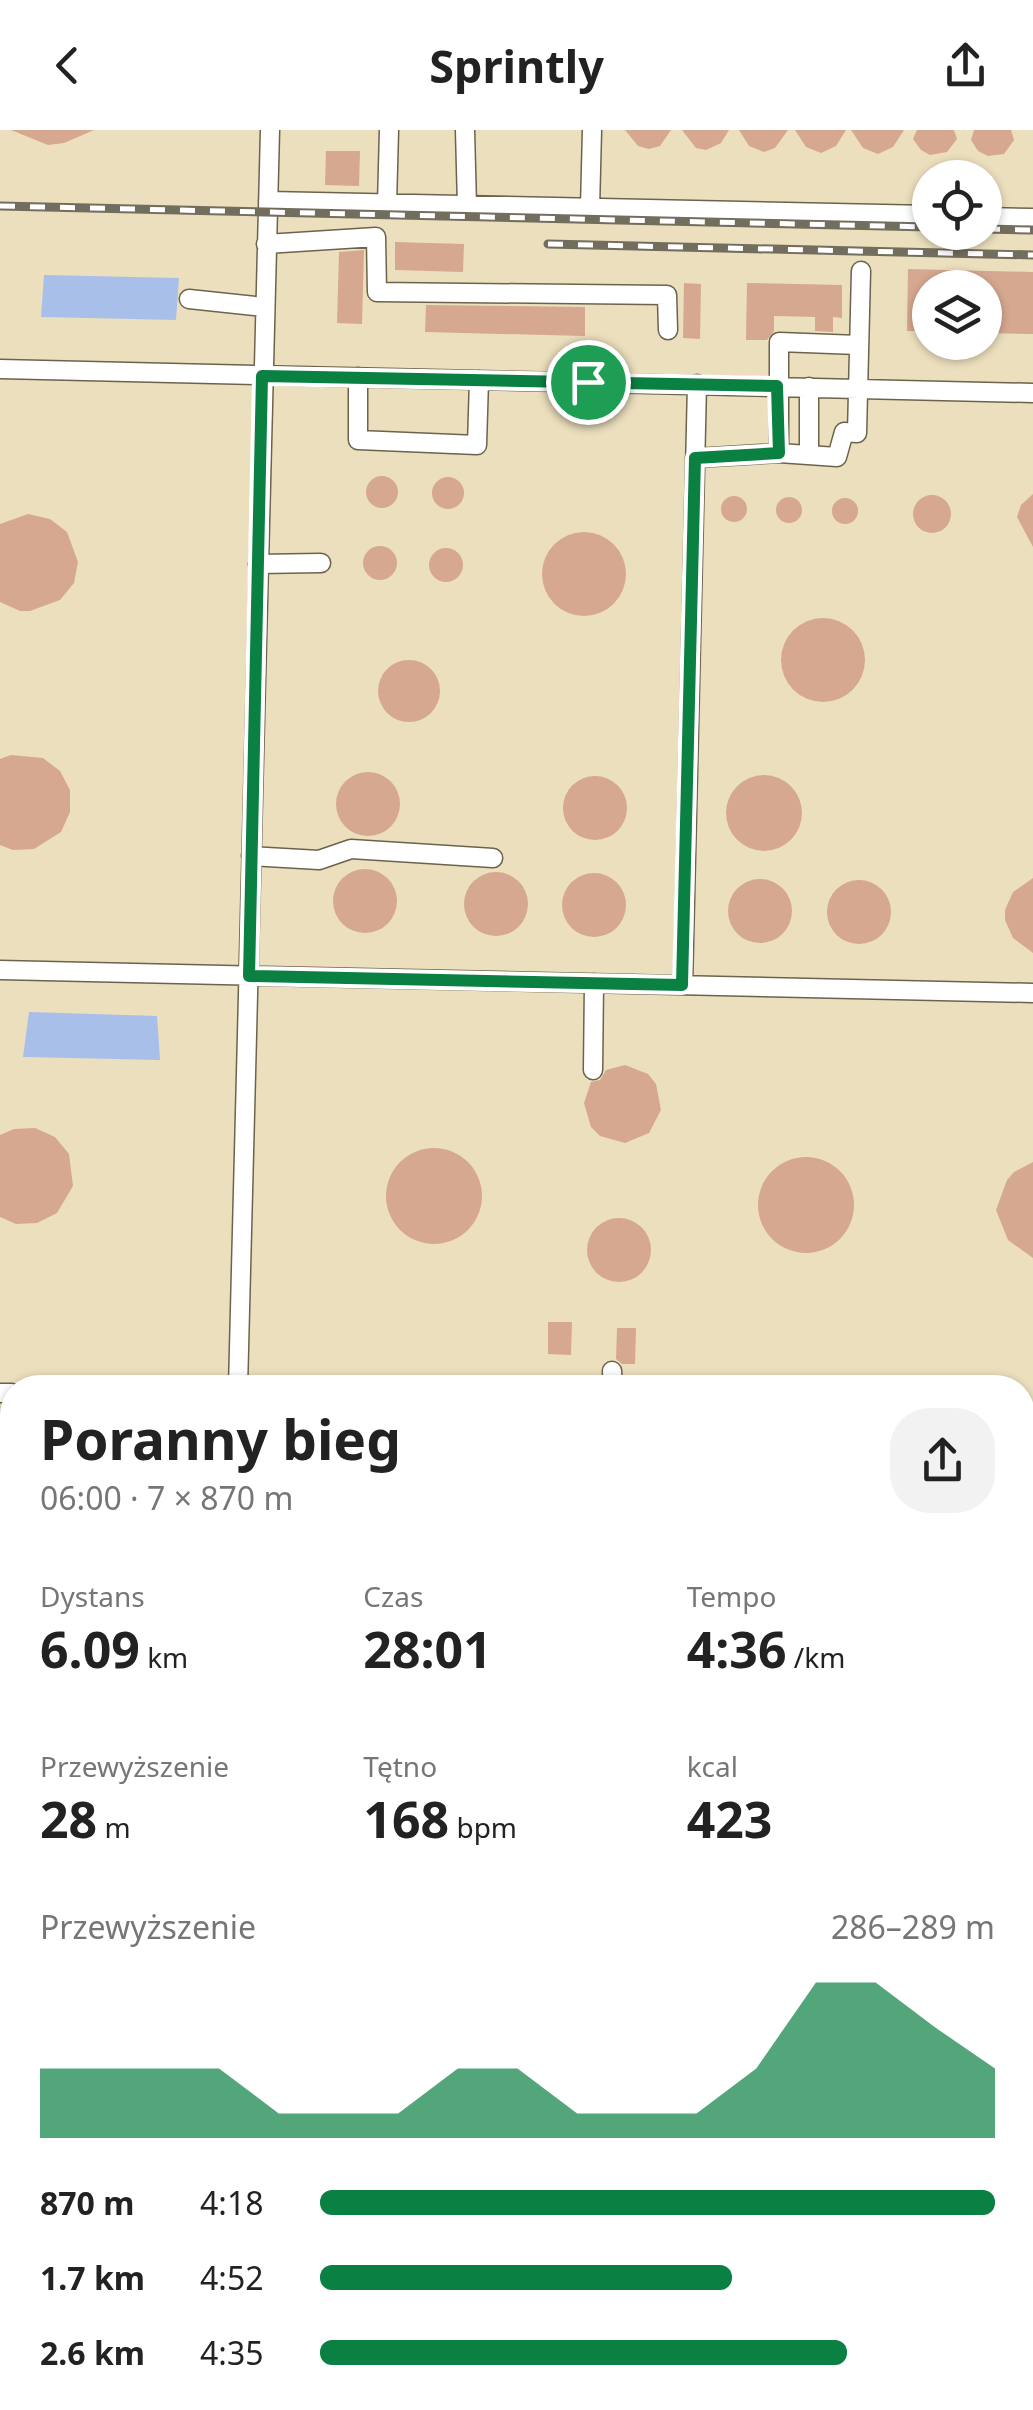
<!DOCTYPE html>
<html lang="pl">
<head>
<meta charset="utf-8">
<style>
  body { margin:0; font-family:"Noto Sans",sans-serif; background:#f2f2f2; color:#222; height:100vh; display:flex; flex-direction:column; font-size:38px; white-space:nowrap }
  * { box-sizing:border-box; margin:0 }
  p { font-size:32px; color:#767676 }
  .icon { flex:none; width:55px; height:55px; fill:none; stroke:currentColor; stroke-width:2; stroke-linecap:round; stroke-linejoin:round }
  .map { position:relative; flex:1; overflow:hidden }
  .sheet { position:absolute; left:0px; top:1245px; width:1035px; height:1035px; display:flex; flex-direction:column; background:#fff; border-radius:40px 40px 0 0; box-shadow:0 2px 8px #0004 }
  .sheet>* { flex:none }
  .fabs { position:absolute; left:912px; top:30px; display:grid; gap:20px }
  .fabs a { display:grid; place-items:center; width:90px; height:90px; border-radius:50%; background:#fff; box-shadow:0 2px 8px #0004; font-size:50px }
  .pin { position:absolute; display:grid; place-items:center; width:85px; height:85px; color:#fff; margin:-42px; border:5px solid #fff; border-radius:50%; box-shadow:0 2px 10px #0007 }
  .round { display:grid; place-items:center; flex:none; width:105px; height:105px; border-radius:40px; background:#f2f2f2 }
  .summary { display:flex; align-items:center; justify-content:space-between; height:170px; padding:0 40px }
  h1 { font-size:55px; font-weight:700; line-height:75px }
  .figures { display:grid; grid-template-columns:repeat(3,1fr); gap:15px; height:170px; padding:10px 40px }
  .figures div { display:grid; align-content:center }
  .figures b { font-size:50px; font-weight:700 }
  .figures small { font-size:28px; font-weight:400 }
  .figures p { font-size:28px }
  .chart { height:280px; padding:20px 40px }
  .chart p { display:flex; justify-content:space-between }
  .chart svg { width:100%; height:180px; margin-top:10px; fill:#0b8043; opacity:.7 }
  ul { padding:0 40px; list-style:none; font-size:32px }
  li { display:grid; grid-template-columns:160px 120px 1fr; align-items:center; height:75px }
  li i { height:25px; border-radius:12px; background:#0b8043 }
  header { display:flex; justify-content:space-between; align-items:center; height:130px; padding:0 40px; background:#fff; font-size:45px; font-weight:700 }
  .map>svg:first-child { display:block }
</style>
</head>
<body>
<header><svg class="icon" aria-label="back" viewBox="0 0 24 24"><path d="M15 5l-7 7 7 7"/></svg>Sprintly<svg class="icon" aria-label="share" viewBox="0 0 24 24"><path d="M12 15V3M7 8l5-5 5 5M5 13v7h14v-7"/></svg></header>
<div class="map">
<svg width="1033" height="2280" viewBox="0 0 1033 2280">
  <rect width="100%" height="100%" fill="#f4ead0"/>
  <!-- built -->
  <path fill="#ecdfbe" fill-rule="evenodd" d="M0 0H1033V2280H0ZM930 48H985V102H930ZM930 158H985V212H930ZM12 1258H1022V2268H12Z"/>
  <!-- water -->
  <path fill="#a8c0e9" d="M44 145 179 148 176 190 41 187Z
    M29 882 157 886 160 930 23 927Z"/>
  <!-- building -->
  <path fill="#d6a890" d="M11 0H94L64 13 48 15Z
    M625 0H671L660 16 649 19 638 16Z
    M682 0H729L721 13 706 20 696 18Z
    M739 0H788L775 18 764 22 749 16Z
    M795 0H846L836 16 821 23 806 17Z
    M851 0H904L893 17 878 24 863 18Z
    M917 0H954L957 9 947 22 930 25 921 20 913 9Z
    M974 0H1011L1014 10 1004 24 988 26 978 21 971 10Z
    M326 21H360L359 56 325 55Z
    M395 112 464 114 463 142 395 140Z
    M364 120 362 194 337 193 339 122Z
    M908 139 1033 142V204L985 203V158H930V201H907Z
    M684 153 701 154 700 209 683 208Z
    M747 153 842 155V188L833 187V202L815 201V187L774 186V201L767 210H746Z
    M426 175 585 177V206L425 202Z
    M366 362a16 16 0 1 1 32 0a16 16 0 1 1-32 0Z
    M432 363a16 16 0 1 1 32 0a16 16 0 1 1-32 0Z
    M1033 364V417L1017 387 1021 375Z
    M913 384a19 19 0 1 1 38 0a19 19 0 1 1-38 0Z
    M721 379a13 13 0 1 1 26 0a13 13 0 1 1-26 0Z
    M776 380a13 13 0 1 1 26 0a13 13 0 1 1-26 0Z
    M832 381a13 13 0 1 1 26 0a13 13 0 1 1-26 0Z
    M28 384 50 389 67 402 78 432 74 453 60 470 30 481H20L0 472V394Z
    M542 444a42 42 0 1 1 84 0a42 42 0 1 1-84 0Z
    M363 433a17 17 0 1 1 34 0a17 17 0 1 1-34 0Z
    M429 435a17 17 0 1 1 34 0a17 17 0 1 1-34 0Z
    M781 530a42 42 0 1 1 84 0a42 42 0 1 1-84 0Z
    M378 561a31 31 0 1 1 62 0a31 31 0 1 1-62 0Z
    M11 625 43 628 60 641 70 660V682L61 702 34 719 13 720 0 715V629Z
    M336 674a32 32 0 1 1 64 0a32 32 0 1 1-64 0Z
    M726 683a38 38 0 1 1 76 0a38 38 0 1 1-76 0Z
    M563 678a32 32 0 1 1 64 0a32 32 0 1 1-64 0Z
    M333 771a32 32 0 1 1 64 0a32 32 0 1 1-64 0Z
    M464 774a32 32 0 1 1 64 0a32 32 0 1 1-64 0Z
    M562 775a32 32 0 1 1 64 0a32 32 0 1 1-64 0Z
    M1033 748V823L1013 808 1005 790V780L1013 762Z
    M728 781a32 32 0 1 1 64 0a32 32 0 1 1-64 0Z
    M827 782a32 32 0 1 1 64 0a32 32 0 1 1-64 0Z
    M625 935 648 944 656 954 661 980 649 1003 625 1013 600 1006 591 997 584 973 591 952 600 950 606 940Z
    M35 998 55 1007 69 1024 73 1056 57 1083 37 1093 16 1094 0 1087V1005L14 999Z
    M386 1066a48 48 0 1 1 96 0a48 48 0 1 1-96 0Z
    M758 1075a48 48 0 1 1 96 0a48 48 0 1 1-96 0Z
    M1033 1032V1128L1008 1110 996 1080 1007 1050 1014 1042Z
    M587 1120a32 32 0 1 1 64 0a32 32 0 1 1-64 0Z
    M548 1192H572L571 1225 548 1224Z
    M617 1198H636L635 1234H622L616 1229Z"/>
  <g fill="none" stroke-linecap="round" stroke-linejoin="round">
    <!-- minor casing -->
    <g stroke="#6b634b" stroke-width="21">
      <path id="minor" d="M465 0 467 76
        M268 71 930 85
        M387 74 389 0
        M590 78 592 0
        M985 87 1033 88
        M266 114 376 107 377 162 667 165 668 200
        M189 169 264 177
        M0 239 1033 263
        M358 247V310L477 315 479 250
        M779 323 837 327 844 302 857 303 861 141
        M809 325V257
        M695 328 779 323V212L858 215
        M258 434 321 433
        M251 726 319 730 351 719 493 728
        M0 840 1033 863
        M683 855 697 254
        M593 940 594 853
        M612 1241 613 1258
        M238 1258 270 0
        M0 1263H12
        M1022 1286H1033
        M1022 1478 1033 1479
        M1022 1586H1033
        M0 1758H12
        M1022 1810 1023 1780
        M0 1913H12
        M10 1979 12 1978
        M0 2064 12 2065
        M1022 2090H1033
        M0 2119 12 2120
        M63 2280V2268
        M212 2280V2268
        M792 2280 793 2268"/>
    </g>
    <!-- minor -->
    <use href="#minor" stroke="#fff" stroke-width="18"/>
    <!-- rail casing -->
    <g stroke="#736d5e" stroke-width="9">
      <path id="rail" d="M0 76 930 97
        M985 99 1033 100
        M548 114 1033 125"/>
    </g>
    <!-- rail -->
    <use href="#rail" stroke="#fff" stroke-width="5" stroke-dasharray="15" stroke-linecap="butt"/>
  </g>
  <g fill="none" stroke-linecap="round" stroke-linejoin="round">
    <!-- route casing -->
    <g stroke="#fff" stroke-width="20">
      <path id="route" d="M262 246 777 256 779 323 695 328 682 855 249 846Z"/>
    </g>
    <!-- route -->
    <use href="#route" stroke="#0b8043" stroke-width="12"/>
  </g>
</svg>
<div class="fabs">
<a><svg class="icon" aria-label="locate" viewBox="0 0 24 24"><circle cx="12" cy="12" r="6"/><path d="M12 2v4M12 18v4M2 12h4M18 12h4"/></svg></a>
<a><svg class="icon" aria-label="layers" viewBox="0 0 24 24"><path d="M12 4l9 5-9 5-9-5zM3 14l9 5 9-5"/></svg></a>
</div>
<div class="pin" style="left:588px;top:252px;background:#1e9e55"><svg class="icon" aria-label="arrive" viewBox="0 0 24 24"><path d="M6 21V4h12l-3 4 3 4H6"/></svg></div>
<section class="sheet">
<div class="summary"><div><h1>Poranny bieg</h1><p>06:00 · 7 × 870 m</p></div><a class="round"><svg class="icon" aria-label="share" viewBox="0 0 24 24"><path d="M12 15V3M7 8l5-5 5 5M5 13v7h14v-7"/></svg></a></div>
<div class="figures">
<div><p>Dystans</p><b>6.09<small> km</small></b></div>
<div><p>Czas</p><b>28:01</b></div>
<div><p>Tempo</p><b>4:36<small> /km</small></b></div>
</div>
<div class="figures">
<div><p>Przewyższenie</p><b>28<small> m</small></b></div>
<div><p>Tętno</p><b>168<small> bpm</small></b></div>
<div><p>kcal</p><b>423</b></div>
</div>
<div class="chart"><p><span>Przewyższenie</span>286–289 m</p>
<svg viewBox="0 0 160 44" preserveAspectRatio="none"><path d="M0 44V27L10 27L20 27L30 27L40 38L50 38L60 38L70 27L80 27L90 38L100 38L110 38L120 27L130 6L140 6L150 17L160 27V44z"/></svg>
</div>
<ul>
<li><b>870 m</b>4:18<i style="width:100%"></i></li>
<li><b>1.7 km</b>4:52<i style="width:61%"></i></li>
<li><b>2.6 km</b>4:35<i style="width:78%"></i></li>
</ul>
</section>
</div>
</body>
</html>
